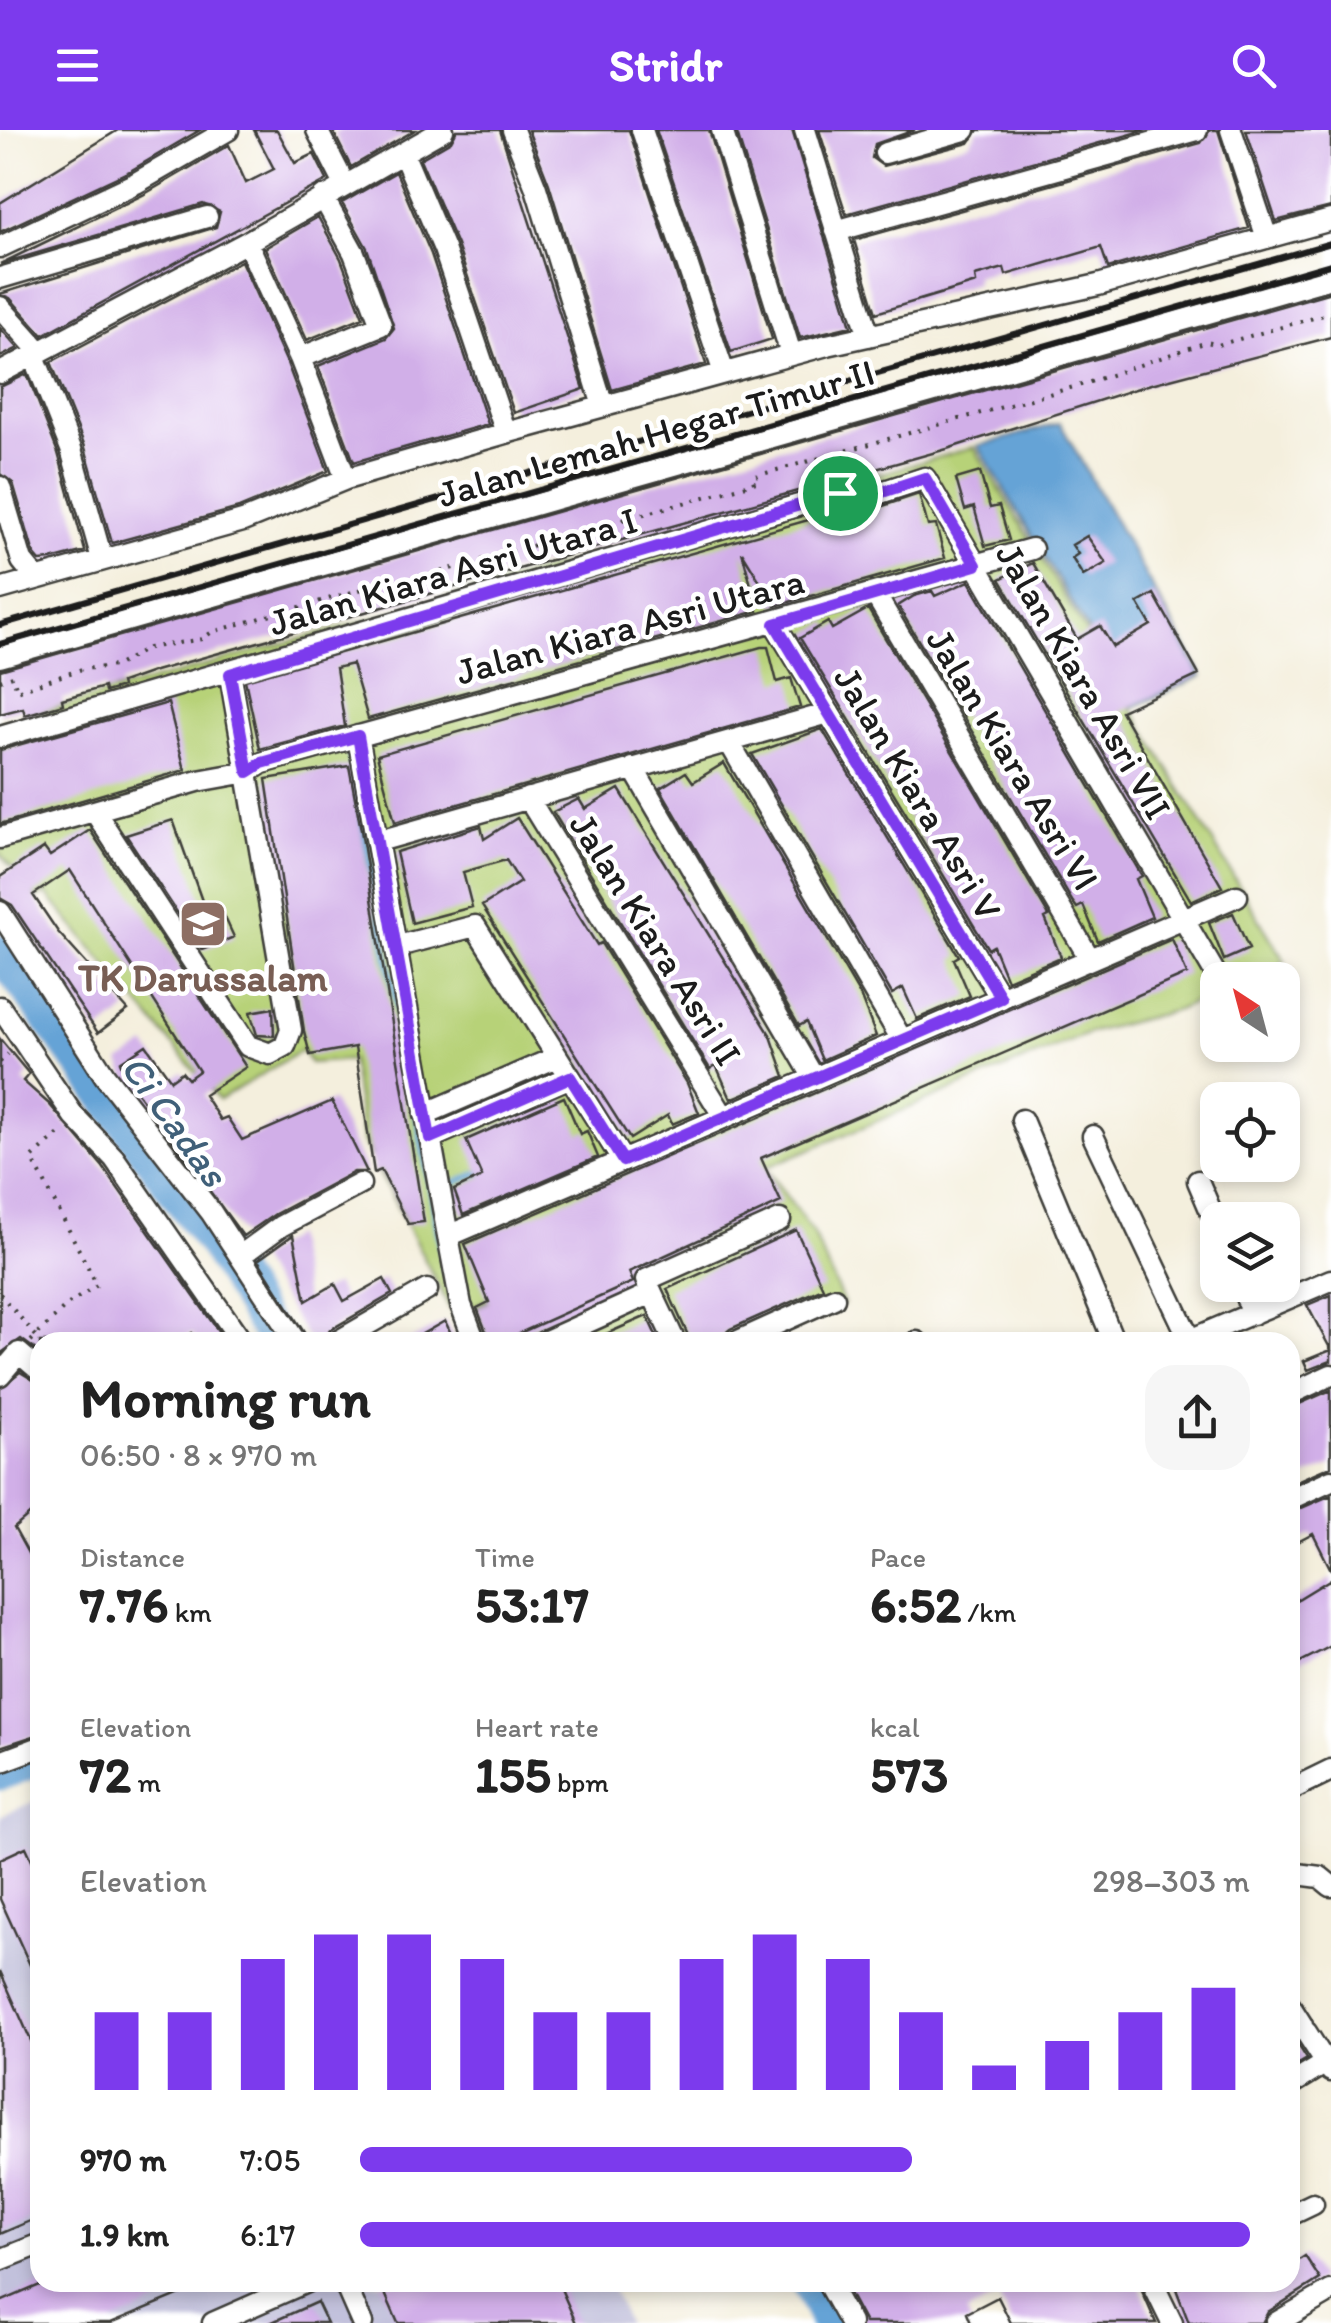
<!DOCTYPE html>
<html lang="en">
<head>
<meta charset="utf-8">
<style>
  body { margin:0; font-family:Itim,sans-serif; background:#f6f6f6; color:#222; height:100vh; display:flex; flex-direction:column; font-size:38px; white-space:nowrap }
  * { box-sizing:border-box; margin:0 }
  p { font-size:32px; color:#767676 }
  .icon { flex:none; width:55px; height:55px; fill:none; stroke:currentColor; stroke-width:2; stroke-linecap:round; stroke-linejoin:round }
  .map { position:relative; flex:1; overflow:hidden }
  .panel { position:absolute; left:30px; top:1202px; width:1270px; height:960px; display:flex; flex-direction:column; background:#fff; border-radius:30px; box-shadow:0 5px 15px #0003 }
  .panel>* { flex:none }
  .needle { width:65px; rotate:324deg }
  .tools { position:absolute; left:1200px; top:832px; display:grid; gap:20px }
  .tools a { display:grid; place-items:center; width:100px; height:100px; border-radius:20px; background:#fff; box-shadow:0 5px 15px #0003; font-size:50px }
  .pin { position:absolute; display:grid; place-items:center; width:85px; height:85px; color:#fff; margin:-42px; border:5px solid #fff; border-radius:50%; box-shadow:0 2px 10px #0007 }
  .round { display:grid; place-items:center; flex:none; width:105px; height:105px; border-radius:30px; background:#f6f6f6 }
  .overview { display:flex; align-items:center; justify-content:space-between; height:170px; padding:0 50px }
  h1 { font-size:55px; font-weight:700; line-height:75px }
  .metrics { display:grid; grid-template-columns:repeat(3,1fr); gap:15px; height:170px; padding:10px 50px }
  .metrics div { display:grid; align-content:center }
  .metrics b { font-size:50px; font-weight:700 }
  .metrics small { font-size:28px; font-weight:400 }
  .metrics p { font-size:28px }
  .chart { height:280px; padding:20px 50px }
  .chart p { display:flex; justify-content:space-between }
  .chart svg { width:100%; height:180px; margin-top:10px; stroke:#7c3aed; stroke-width:6 }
  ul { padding:0 50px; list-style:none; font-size:32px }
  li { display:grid; grid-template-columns:160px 120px 1fr; align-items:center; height:75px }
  li i { height:25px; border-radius:12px; background:#7c3aed }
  header { display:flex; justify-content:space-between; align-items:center; height:130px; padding:0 50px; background:#7c3aed; color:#fff; font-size:45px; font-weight:700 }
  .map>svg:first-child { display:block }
</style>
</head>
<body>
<header><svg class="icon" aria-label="menu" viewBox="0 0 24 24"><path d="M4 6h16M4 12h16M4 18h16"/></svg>Stridr<svg class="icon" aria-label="search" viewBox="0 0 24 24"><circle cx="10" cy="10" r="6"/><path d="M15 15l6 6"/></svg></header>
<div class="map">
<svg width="1331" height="2193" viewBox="0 0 1331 2193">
  <rect width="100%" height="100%" fill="#fff"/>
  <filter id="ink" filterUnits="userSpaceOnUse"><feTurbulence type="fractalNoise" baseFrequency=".01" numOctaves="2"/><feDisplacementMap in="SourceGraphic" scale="20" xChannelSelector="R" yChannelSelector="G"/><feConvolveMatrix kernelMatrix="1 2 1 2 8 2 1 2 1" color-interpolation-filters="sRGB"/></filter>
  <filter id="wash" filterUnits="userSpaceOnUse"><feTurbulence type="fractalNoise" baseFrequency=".0048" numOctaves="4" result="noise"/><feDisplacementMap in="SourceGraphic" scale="40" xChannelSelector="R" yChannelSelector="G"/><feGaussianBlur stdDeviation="2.25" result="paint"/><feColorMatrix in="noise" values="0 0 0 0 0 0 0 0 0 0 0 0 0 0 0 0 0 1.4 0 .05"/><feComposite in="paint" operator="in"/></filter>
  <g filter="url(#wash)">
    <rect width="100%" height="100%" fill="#f4efdd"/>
    <!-- industrial -->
    <path fill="#c2c1dc" d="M40 1669V2152L610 2153 627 2193H0V1686Z"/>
    <!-- green -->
    <path fill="#b7d278" stroke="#6a774a" stroke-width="2.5" d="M974 317 1285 832 1245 850H1218L1217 862 1177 880 1092 902 651 1085 454 1186 363 1011 351 930 310 933 302 920 219 970 46 763 37 768 0 724V594Z
      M768 1041 813 1103 844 1174 764 1212H487L474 1179 652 1088Z"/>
    <!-- water -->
    <path fill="#65a3d6" stroke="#406079" stroke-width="2.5" d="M1060 293 1202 546 1134 577 978 316Z"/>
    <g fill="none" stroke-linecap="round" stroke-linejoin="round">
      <!-- stream -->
      <path stroke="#65a3d6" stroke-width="6" d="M350 624 446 1144
        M446 1056 484 1041"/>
      <!-- river -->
      <path stroke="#65a3d6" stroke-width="35" d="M0 822 217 1119 275 1212
        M0 1643 40 1628
        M808 2152 828 2193"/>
    </g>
    <g id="blocks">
      <!-- building -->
      <path fill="#d1afe8" d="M118 0H200L130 41 0 102V73Z
        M254 0H277L295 33 314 24 327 50 43 205 10 168 0 164 216 97 220 82 203 74 0 134 143 65 229 15 246 53 274 39Z
        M339 0H415L351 37 334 3Z
        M457 0H500L584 259 514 283 457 115 420 29 451 11Z
        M528 0H629L706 234 612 260 549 54Z
        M656 0H709L772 209 731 222Z
        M736 0H792L851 196 800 208Z
        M819 0H915L875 14 872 28 883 36 969 13 978 0H1146L846 84Z
        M1210 0H1218L1249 98 1108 138 1101 117 1006 145 1004 138 975 146 976 153 876 183 854 110 1201 13Z
        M1246 0H1331V77L1276 91Z
        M396 42 431 124 488 294 354 332 318 236 386 208 394 198 367 118 342 73Z
        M318 87 341 129 363 187 307 210 265 118Z
        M241 131 287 233 328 341 239 378 112 413 84 314 51 232Z
        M1331 162V207L1151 254 947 319 155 541 121 553 122 557 105 562 104 557 62 569 63 574 25 585 23 578 0 584V540Z
        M0 198 18 218 0 227Z
        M27 244 58 323 85 421 51 430 40 431 34 424 13 353 0 344V257Z
        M980 342 990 378 999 376 1009 410 985 416 974 377 965 380 956 349Z
        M919 364 928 396 936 395 945 428 775 476 742 422 758 481 368 589 352 534 336 538 345 596 260 619 245 550 854 377H880Z
        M1087 406 1106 433 1083 446 1072 428 1078 424 1072 415Z
        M1033 433 1077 509 1100 496 1113 517 1151 495 1138 473 1154 464 1199 545 1121 581 1222 757 1191 771 1000 449Z
        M969 451 1142 746 1136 749 1152 787 1098 811 1083 775 1077 778 1072 771 898 476 914 466 932 461 935 466Z
        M868 479 1049 786 1045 788 1061 827 1007 850 993 816 988 819 800 508 828 492 832 499Z
        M761 517H768L777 552 791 548 800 577 395 692 377 625Z
        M168 573 185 640 0 694V620Z
        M822 599 959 826 954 829 970 866 917 889 903 858 892 864 752 624Z
        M724 633 860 865 876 906 822 930 806 892 799 896 660 658 686 642 693 652Z
        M349 636 361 700 424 1092 408 1094 381 1040 374 1043 355 917 310 925 304 901 266 649Z
        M619 659 771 906 785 946 731 969 716 935 710 939 553 682 579 669 585 679Z
        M517 688 597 815 601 813 687 953 699 983 672 994 668 985 630 1009 482 776 520 752 506 730 463 742 472 777 412 793 396 722 481 696 484 709Z
        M173 690 206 782 221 779 234 807 202 820 126 705Z
        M90 700 246 937 204 965 220 990 227 987 242 1010 332 971 367 1042H354L275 1084 243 1106 127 949 120 932 146 915 171 950 182 942 188 949 199 941 70 740 33 765 58 802 128 880 98 903 12 775 0 768V747L44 718 50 726Z
        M1233 783 1249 819 1224 830 1209 793Z
        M1172 809 1187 844 761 1028 781 1072 629 1142 633 1152 500 1212H490L477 1178 489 1172 465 1114Z
        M273 878 274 906 257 905 250 882Z
        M0 909 29 944 23 951 49 974 103 1037 226 1212H198L192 1203 177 1212H40V1223L21 1209 0 1224Z
        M564 967 580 1004 587 1001 598 1027 463 1085 454 1060 482 1047 466 1010Z
        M796 1100 823 1158 730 1199 715 1212H691L667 1159Z
        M293 1105 306 1171 335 1154 344 1171 384 1149 392 1164 330 1200 323 1212H310L258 1130Z
        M1331 1165V1231L1308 1240 1304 1231 1331 1220 1307 1175Z
        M647 1186 659 1212H588L631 1193Z
        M445 1191 455 1212H408Z
        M20 1242 40 1254V1376L14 1398 40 1445V1604L0 1617V1258Z
        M1331 1260V1336L1292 1353 1290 1278Z
        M1331 1365V1440L1313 1404 1290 1416V1383Z
        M1331 1449V1516L1298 1533 1290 1516V1474Z
        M26 1717 40 1747V1857L0 1769V1729Z
        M0 1841 40 1931V2087L0 2104Z
        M1290 1902 1307 1929 1290 1939Z
        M1305 2126 1320 2149 1268 2182 1262 2193H1189L1176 2159 1194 2152H1290V2136Z
        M47 2152H207V2153L111 2193H0V2172Z
        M380 2152H558L576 2193H398Z
        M843 2152H1138L1156 2193H1011L998 2167 967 2183 971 2193H865Z
        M317 2172 327 2193H270Z"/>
    </g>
  </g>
  <g filter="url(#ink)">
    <use href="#blocks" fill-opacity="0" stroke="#3c3c39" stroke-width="2.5"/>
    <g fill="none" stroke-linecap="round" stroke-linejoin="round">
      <!-- minor casing -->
      <g stroke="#3c3c39" stroke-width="25">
        <path id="minor" d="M317 0 345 55
          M513 0 536 58 603 276
          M642 0 724 243
          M722 0 791 224
          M805 0 869 206
          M1231 0 1267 108
          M403 23 444 119 506 303
          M885 23 965 0
          M836 101 1197 0
          M247 112 300 228 346 349
          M0 117 136 53 228 0
          M0 148 207 87
          M0 177 40 222
          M34 226 71 319 102 429
          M300 228 381 195 354 123 323 67
          M0 243 247 112 443 0
          M0 357 22 431 36 448
          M0 459 243 391 346 349 506 303 827 215 1098 155 1331 90
          M875 464 1090 829
          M775 494 1001 868
          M0 527 1331 148
          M358 606 448 1106 461 1175 475 1212
          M0 607 841 363 876 364 925 348 1219 850
          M729 612 902 910
          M633 638 814 948
          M528 668 724 987
          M95 682 248 916 270 924 285 916 291 900 230 544
          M0 708 198 651 248 642 262 633 1032 419
          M379 711 829 583
          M0 782 105 946 211 1082 296 1212
          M398 816 475 796 623 1031
          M0 877 73 985 114 1028 242 1212
          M425 984 557 927
          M1022 990 1114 1212
          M1093 1006 1190 1210
          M430 1008 570 947
          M1198 1051 1218 1098
          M448 1106 1237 766
          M240 1126 281 1096 360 1054
          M1241 1155 1253 1184
          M652 1163 646 1150 780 1090
          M337 1212 427 1160
          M544 1212 652 1163 675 1212
          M736 1212 834 1168
          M916 1212H917
          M1185 1212 1331 1150
          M0 1245 19 1223 40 1241
          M1290 1264 1331 1245
          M1290 1369 1331 1350
          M0 1632 40 1617
          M1290 1660 1331 1640
          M1290 1743 1320 1747 1331 1756
          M1290 1876 1302 1895
          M1306 1902 1331 1941
          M1290 1955 1326 1933
          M1290 2085 1313 2074
          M0 2130 40 2114
          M344 2152 362 2193
          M827 2152 850 2193
          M1152 2152 1172 2193
          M213 2193 306 2152
          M1276 2193 1331 2161"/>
      </g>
      <!-- path -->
      <path stroke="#3c3c39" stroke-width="4" stroke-dasharray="2.5 8" stroke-linecap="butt" d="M0 550 13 546 17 561 82 539 116 536 148 518 202 509 212 502 384 453 411 450 754 353 752 347 1081 255 1207 212 1218 215 1331 183
        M0 932 8 924
        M0 1164 36 1206
        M31 1211 67 1175 97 1155 32 1028 61 1002"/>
      <!-- minor -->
      <use href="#minor" stroke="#fff" stroke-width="20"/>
      <!-- rail -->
      <path stroke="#1c1c1c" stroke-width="6" d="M0 495 1331 113
        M0 514 1331 134"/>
    </g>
  </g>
  <g fill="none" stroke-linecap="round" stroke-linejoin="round" filter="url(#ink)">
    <!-- route casing -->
    <g stroke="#fff" stroke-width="20">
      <path id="route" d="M925 348 976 435 775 494 1001 868 623 1031 570 947 430 1008 358 606 262 633 248 642 230 544 840 363 876 364Z"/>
    </g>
    <!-- route -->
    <use href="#route" stroke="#7c3aed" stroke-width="12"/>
  </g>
  <!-- icons -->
  <defs>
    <g id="school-square" transform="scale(2.5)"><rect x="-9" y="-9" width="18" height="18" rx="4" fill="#8d6e63" stroke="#fff"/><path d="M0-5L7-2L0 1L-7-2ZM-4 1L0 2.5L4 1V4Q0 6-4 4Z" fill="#fff"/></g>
  </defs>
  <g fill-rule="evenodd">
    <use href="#school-square" x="203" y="794"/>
  </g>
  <g text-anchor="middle" stroke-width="9" stroke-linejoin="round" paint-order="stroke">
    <!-- street labels -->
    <g font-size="38" fill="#1c1c1c" stroke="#fff">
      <text transform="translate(656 303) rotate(-16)" y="13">Jalan Lemah Hegar Timur II</text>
      <text transform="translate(453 441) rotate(-16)" y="13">Jalan Kiara Asri Utara I</text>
      <text transform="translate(630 496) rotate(-15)" y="13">Jalan Kiara Asri Utara</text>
      <text transform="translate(1084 551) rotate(60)" y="13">Jalan Kiara Asri VII</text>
      <text transform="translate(1013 629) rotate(59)" y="13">Jalan Kiara Asri VI</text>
      <text transform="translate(918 663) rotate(59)" y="13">Jalan Kiara Asri V</text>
      <text transform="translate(656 809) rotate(58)" y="13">Jalan Kiara Asri II</text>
    </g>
    <!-- education labels -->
    <g font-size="38" font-weight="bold" fill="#785e54" stroke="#fff">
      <text x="203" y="861">TK Darussalam</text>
    </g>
    <!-- water labels -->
    <g font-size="40" font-style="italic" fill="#406079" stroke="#fff">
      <text transform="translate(175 990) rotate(54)" y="14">Ci Cadas</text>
    </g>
  </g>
</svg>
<div class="tools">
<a><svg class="needle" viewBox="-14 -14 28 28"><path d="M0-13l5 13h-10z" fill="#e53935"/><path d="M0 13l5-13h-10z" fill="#767676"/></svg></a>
<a><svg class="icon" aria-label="locate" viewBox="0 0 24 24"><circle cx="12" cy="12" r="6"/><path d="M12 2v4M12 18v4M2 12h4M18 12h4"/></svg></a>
<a><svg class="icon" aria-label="layers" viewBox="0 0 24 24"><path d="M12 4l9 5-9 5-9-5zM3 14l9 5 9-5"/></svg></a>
</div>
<div class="pin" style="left:840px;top:363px;background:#1e9e55"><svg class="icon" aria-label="arrive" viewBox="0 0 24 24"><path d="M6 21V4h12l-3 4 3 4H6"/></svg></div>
<section class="panel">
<div class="overview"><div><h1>Morning run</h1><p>06:50 · 8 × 970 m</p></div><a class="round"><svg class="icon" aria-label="share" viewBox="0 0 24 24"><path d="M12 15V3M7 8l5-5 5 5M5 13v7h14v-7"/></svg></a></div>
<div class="metrics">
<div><p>Distance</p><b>7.76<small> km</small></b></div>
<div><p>Time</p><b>53:17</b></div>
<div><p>Pace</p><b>6:52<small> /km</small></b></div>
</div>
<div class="metrics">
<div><p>Elevation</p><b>72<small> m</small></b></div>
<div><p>Heart rate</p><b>155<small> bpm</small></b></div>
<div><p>kcal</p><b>573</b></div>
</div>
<div class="chart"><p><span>Elevation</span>298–303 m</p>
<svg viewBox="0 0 160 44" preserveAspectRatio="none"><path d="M5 44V25M15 44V25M25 44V12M35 44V6M45 44V6M55 44V12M65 44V25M75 44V25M85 44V12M95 44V6M105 44V12M115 44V25M125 44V38M135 44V32M145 44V25M155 44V19"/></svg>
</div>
<ul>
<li><b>970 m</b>7:05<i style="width:62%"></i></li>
<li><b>1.9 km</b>6:17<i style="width:100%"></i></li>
</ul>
</section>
</div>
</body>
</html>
